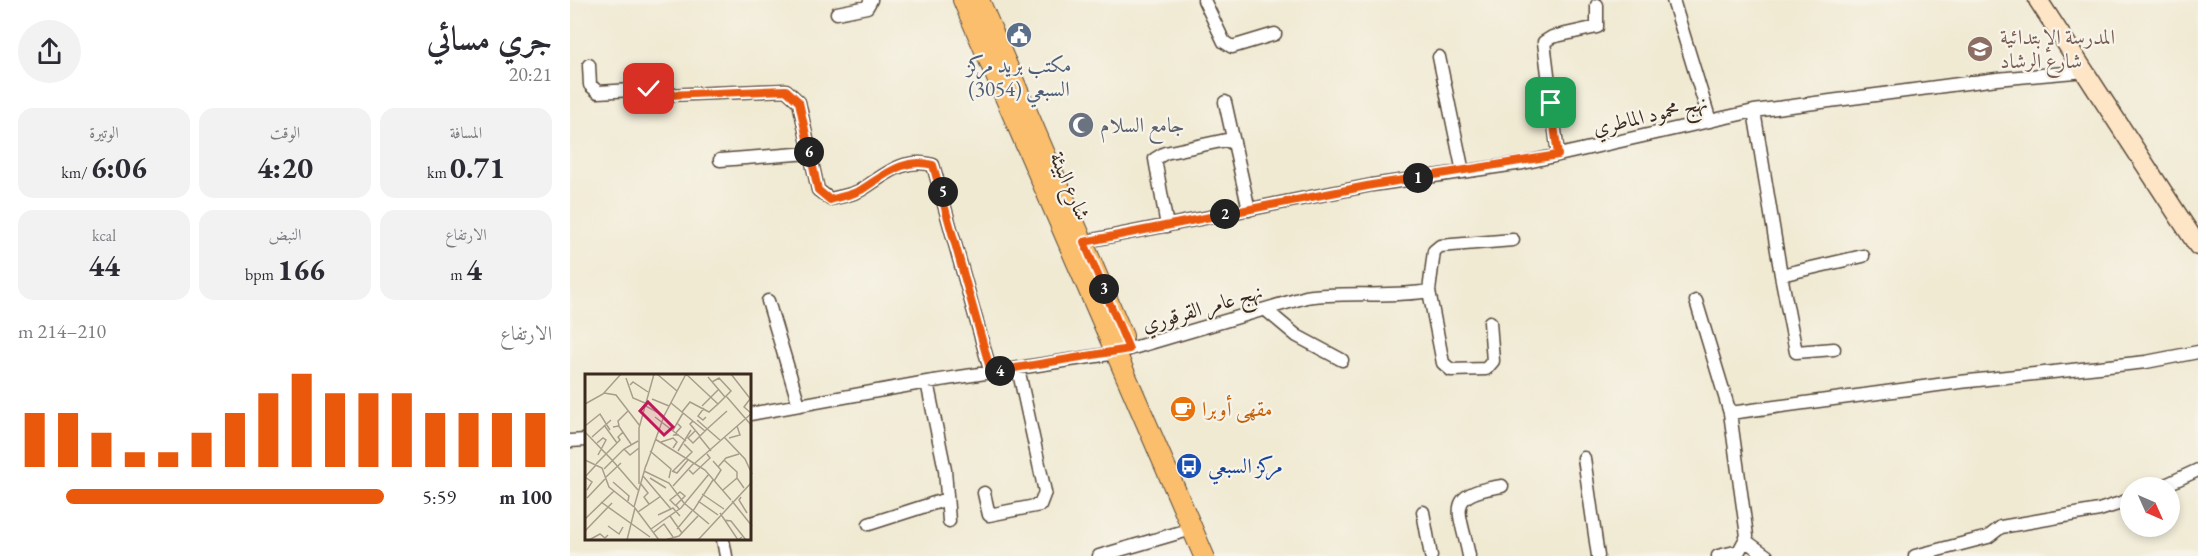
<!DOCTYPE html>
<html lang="ar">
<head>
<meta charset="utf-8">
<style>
  body { margin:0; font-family:"EB Garamond",Amiri,serif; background:#f2f2f3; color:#2b2b33; direction:rtl; height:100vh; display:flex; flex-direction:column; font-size:22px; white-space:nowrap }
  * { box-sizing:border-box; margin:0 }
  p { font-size:20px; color:#7c7c81 }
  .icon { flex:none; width:33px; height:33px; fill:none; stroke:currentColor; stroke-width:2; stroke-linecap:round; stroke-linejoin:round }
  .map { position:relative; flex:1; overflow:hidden; direction:ltr }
  .details { display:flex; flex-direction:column; background:#fff; width:570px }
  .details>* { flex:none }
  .needle { width:39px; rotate:135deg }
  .tools { position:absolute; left:1550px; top:477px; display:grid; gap:12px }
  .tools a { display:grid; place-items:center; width:60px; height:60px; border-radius:50%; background:#fff; box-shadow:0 3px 9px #0003; font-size:30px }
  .pin { position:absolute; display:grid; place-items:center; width:51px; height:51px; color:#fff; margin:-26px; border-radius:12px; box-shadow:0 3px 9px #0006 }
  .km { position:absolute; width:30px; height:30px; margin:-15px; border-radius:50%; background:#222; color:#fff; font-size:16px; line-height:30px; text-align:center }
  .round { display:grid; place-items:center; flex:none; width:63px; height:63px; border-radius:32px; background:#f2f2f3 }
  .head { display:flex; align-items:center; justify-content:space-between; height:102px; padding:0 18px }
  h1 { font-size:33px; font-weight:700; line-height:45px }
  .figures { display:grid; grid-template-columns:repeat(3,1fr); gap:9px; height:102px; padding:6px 18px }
  .figures div { display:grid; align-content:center; border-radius:15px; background:#f2f2f3; text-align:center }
  .figures b { font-size:30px; font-weight:700 }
  .figures small { font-size:16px; font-weight:400 }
  .figures p { font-size:16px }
  .chart { height:168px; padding:12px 18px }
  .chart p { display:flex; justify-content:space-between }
  .chart svg { width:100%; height:108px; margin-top:6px; stroke:#ea580c; stroke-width:6 }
  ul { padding:0 18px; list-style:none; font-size:20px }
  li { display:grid; grid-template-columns:96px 72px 1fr; align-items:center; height:45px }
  li i { height:15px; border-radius:8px; background:#ea580c }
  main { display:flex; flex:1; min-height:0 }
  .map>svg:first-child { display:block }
</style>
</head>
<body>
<main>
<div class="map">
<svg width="1628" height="556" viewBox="0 0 1628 556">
  <rect width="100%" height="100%" fill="#f7f3e8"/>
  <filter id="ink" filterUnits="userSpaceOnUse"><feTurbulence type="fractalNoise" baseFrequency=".0167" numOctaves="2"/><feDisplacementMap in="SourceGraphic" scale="12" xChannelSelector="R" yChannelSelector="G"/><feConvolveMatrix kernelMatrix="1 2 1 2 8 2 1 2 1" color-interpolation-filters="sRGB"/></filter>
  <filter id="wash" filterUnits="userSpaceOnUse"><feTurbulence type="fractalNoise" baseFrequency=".008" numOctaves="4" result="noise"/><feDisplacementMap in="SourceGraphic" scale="24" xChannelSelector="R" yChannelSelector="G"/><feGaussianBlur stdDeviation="1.35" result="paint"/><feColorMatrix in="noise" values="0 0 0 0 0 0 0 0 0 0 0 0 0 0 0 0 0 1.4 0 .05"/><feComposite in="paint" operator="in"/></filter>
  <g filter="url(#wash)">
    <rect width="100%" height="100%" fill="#f0ead3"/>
  </g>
  <g filter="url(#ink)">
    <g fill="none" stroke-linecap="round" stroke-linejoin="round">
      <!-- street casing -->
      <g stroke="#564739" stroke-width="15">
        <path id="street" d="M634 0 654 42 662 47 705 34
          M1103 0 1140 121
          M267 13 297 7 301 0
          M869 57 893 172
          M19 65 20 85 28 92 79 89 97 95 216 90 229 102 248 190 260 199C269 197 282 195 291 190 315 175 333 157 363 165L421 373
          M655 102 679 210
          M1184 111 1211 275 1293 256
          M988 155 974 42 982 37 1027 27V5
          M150 160 239 153
          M597 226 585 159 595 153 656 140 662 143
          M507 243 802 185 953 163 1184 111 1427 79 1516 71
          M1211 275 1226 352 1264 349
          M859 291 864 251 870 246 943 240
          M198 301 229 405
          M1126 301 1160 413
          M696 310 727 336 772 360
          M357 382 375 470 379 521
          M180 414 357 382 546 353 736 297C777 291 818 298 859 291L873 363 881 370 916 369 923 361 920 322
          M0 441 16 440
          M1014 458 1028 556
          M1589 488 1628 470
          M414 493 419 515 470 505 475 492 448 368
          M853 512 861 556
          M299 524 377 499
          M153 540 156 556
          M1176 541 1197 556
          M529 556 622 529
          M899 556C890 509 873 495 932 486
          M1148 556 1169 551 1177 536 1160 413 1390 382 1576 362 1628 352
          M1345 556 1418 537 1431 527 1529 510 1560 500"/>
      </g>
      <!-- secondary casing -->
      <g stroke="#564739" stroke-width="21">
        <path id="secondary" d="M1468 0 1628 246"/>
      </g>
      <!-- primary casing -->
      <g stroke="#564739" stroke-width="22">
        <path id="primary" d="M393 0 634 556
          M409 0 553 336"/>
      </g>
      <!-- street -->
      <use href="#street" stroke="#fff" stroke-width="12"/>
      <!-- secondary -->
      <use href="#secondary" stroke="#fde5c5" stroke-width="18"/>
      <!-- primary -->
      <use href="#primary" stroke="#fabe6d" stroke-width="20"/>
    </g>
  </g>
  <g fill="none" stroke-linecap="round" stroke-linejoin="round" filter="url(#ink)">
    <!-- route casing -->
    <g stroke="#fff" stroke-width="12">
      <path id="route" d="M79 89 97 95 216 90 229 102 248 190 260 200C269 197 282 195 291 190 315 175 333 157 363 165L421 372 559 349 514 242 802 185 988 155 981 103"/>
    </g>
    <!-- route -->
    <use href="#route" stroke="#ea580c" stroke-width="8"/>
  </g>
  <!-- icons -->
  <defs>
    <g id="civic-disc" transform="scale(1.35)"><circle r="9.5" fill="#5c6f8a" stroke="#f7f3e8"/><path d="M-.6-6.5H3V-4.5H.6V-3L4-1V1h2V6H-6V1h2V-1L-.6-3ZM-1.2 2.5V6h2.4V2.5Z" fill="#fff"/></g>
    <g id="school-disc" transform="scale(1.35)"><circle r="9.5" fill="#8d6e63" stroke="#f7f3e8"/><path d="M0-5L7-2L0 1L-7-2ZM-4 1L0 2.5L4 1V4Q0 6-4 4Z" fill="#fff"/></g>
    <g id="mosque-disc" transform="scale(1.35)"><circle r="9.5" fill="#6b7280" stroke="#f7f3e8"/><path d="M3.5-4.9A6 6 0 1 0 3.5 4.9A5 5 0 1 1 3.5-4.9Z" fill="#fff"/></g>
    <g id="cafe-disc" transform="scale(1.35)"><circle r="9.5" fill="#e8710a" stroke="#f7f3e8"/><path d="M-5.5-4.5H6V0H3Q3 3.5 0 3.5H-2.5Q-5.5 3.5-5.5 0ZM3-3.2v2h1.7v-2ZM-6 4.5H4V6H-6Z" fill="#fff"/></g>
    <g id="bus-disc" transform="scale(1.35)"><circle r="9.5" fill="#1a4fb4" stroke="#f7f3e8"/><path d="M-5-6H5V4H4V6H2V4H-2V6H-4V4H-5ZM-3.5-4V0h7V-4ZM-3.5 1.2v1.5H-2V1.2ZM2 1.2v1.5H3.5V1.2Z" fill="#fff"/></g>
  </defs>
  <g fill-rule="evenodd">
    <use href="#civic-disc" x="449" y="35"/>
    <use href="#school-disc" x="1410" y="49"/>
    <use href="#mosque-disc" x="511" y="125"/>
    <use href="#cafe-disc" x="613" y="409"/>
    <use href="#bus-disc" x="619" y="466"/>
  </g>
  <g text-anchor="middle" stroke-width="4.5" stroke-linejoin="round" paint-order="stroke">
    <!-- education labels -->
    <g font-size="21" fill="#785e54" stroke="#f7f3e8" text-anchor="start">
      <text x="1430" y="44">المدرسة الإبتدائية<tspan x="1430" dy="24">شارع الرشاد</tspan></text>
    </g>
    <!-- service labels -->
    <g font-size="21" fill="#4e5e75" stroke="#f7f3e8">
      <text x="449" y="72">مكتب بريد مركز<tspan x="449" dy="24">السبعي (3054)</tspan></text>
    </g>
    <!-- street labels -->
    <g font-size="21" fill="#3b2a1e" stroke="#f7f3e8">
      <text transform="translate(1080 115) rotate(-13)" y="7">نهج محمود الماطري</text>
      <text transform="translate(500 186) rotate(67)" y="7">شارع البيئة</text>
      <text transform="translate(632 308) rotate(-16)" y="7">نهج عامر القرقوري</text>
    </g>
    <!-- worship labels -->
    <g font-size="21" fill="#5b616d" stroke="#f7f3e8" text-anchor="start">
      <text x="530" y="132">جامع السلام</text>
    </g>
    <!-- food labels -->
    <g font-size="21" fill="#c56008" stroke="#f7f3e8" text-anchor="start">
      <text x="632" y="416">مقهى أوبرا</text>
    </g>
    <!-- transit labels -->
    <g font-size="21" fill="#164399" stroke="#f7f3e8" text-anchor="start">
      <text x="638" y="473">مركز السبعي</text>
    </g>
  </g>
  <!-- overview -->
  <g transform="translate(15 374)">
    <rect width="166" height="166" fill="#f0ead3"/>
    <path fill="none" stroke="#a89d8b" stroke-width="1.5" d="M72 0 92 17M101 0 133 30 146 17 134 4 127 8M146 0 167 27M123 3 140 23M41 4 48 24 60 29M45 11 48 8 63 18M19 19 31 21 55 52M141 22 167 52M67 25 84 32M165 25 159 33 166 39M86 29 120 57M0 30 18 20 36 0M59 31 79 42M117 32 133 16M119 34 113 42 118 46 121 43M97 38 105 28 124 38 133 30M70 43 101 67M112 46 136 67M108 47 105 50 115 62M92 49 96 53 89 61H94M19 51 32 69M33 51 46 70M0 52 15 40 25 56M28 53 34 52 33 47 43 37M122 55 142 37M88 56 98 39M110 57 103 64 108 69 122 55M0 58 27 86M114 62 126 77M7 63 26 46M139 63 160 85 167 100M144 64 155 61 152 52M70 65 120 96 146 126M76 68 88 64 92 68 88 74M12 69 18 64 21 66 13 81M39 75 45 81 54 74M65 77 86 95 84 104M93 77 106 56M0 86 17 94 24 113 49 133M27 86 53 116M139 86 152 98V104M128 87 136 96 129 107M110 89 167 39M11 90 35 66 33 63 38 58M61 92 79 42 101 0M133 93 141 84 154 80M19 95 39 75 53 67M104 96 108 100 125 84 122 80M59 97 84 109 99 129M87 97 92 99 103 86M88 97 107 78 99 70M58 102 86 135M21 103 36 89M65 104 81 114M28 108 44 122 43 127M54 110V54L69 0M56 110 63 119 59 123 64 130M88 112 109 89M2 116 7 108 0 103 11 91M138 116 152 104 159 114M117 120 139 135M156 123 154 126 162 139M2 124 20 105M113 127 133 141M147 127 167 152M16 128 65 163M99 129 124 150M91 132 85 126 95 118 100 122 91 131 94 135M49 133 61 91M108 137 128 106M53 138 76 122M135 139 153 166 157 163M73 141 88 134 95 142M85 142 97 159M0 145 29 117M139 146 146 147 161 166M23 152 34 160 38 153M66 155 96 134 124 100M92 155 107 137M0 157 27 129M69 158 79 150 88 163M4 166 15 160 20 164 23 161M42 166 50 134 74 166M80 166 94 162 113 142M113 166 167 108"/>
    <path fill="#c2185b" fill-opacity="0.15" stroke="#c2185b" stroke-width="3" d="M63 28 88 53 79 61 55 37Z"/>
    <rect width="166" height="166" fill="none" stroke="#3b2a1e" stroke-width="3"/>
  </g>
</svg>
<div class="tools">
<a><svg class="needle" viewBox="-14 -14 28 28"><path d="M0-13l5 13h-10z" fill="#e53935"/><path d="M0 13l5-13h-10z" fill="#7c7c81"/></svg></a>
</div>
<div class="pin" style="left:981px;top:103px;background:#1e9e55"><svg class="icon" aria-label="arrive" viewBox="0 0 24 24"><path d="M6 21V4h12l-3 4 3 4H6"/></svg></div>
<div class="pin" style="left:79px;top:89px;background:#d93025"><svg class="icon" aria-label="check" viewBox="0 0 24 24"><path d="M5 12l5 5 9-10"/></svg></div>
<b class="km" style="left:848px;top:178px">1</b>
<b class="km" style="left:655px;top:214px">2</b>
<b class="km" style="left:534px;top:289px">3</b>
<b class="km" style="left:430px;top:371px">4</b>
<b class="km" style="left:373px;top:192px">5</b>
<b class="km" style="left:239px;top:152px">6</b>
</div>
<section class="details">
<div class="head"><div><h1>جري مسائي</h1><p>20:21</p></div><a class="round"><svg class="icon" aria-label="share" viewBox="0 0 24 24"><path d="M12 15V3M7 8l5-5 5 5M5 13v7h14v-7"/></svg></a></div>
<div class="figures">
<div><p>المسافة</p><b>0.71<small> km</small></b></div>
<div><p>الوقت</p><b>4:20</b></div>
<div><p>الوتيرة</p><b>6:06<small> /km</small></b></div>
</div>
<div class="figures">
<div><p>الارتفاع</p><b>4<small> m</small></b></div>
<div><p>النبض</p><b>166<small> bpm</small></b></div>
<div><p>kcal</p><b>44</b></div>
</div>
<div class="chart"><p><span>الارتفاع</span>210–214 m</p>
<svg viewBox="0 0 160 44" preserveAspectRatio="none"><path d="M5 44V22M15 44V22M25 44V30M35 44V38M45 44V38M55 44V30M65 44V22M75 44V14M85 44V6M95 44V14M105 44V14M115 44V14M125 44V22M135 44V22M145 44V22M155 44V22"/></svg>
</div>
<ul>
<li><b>100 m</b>5:59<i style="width:87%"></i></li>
</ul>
</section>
</main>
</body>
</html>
